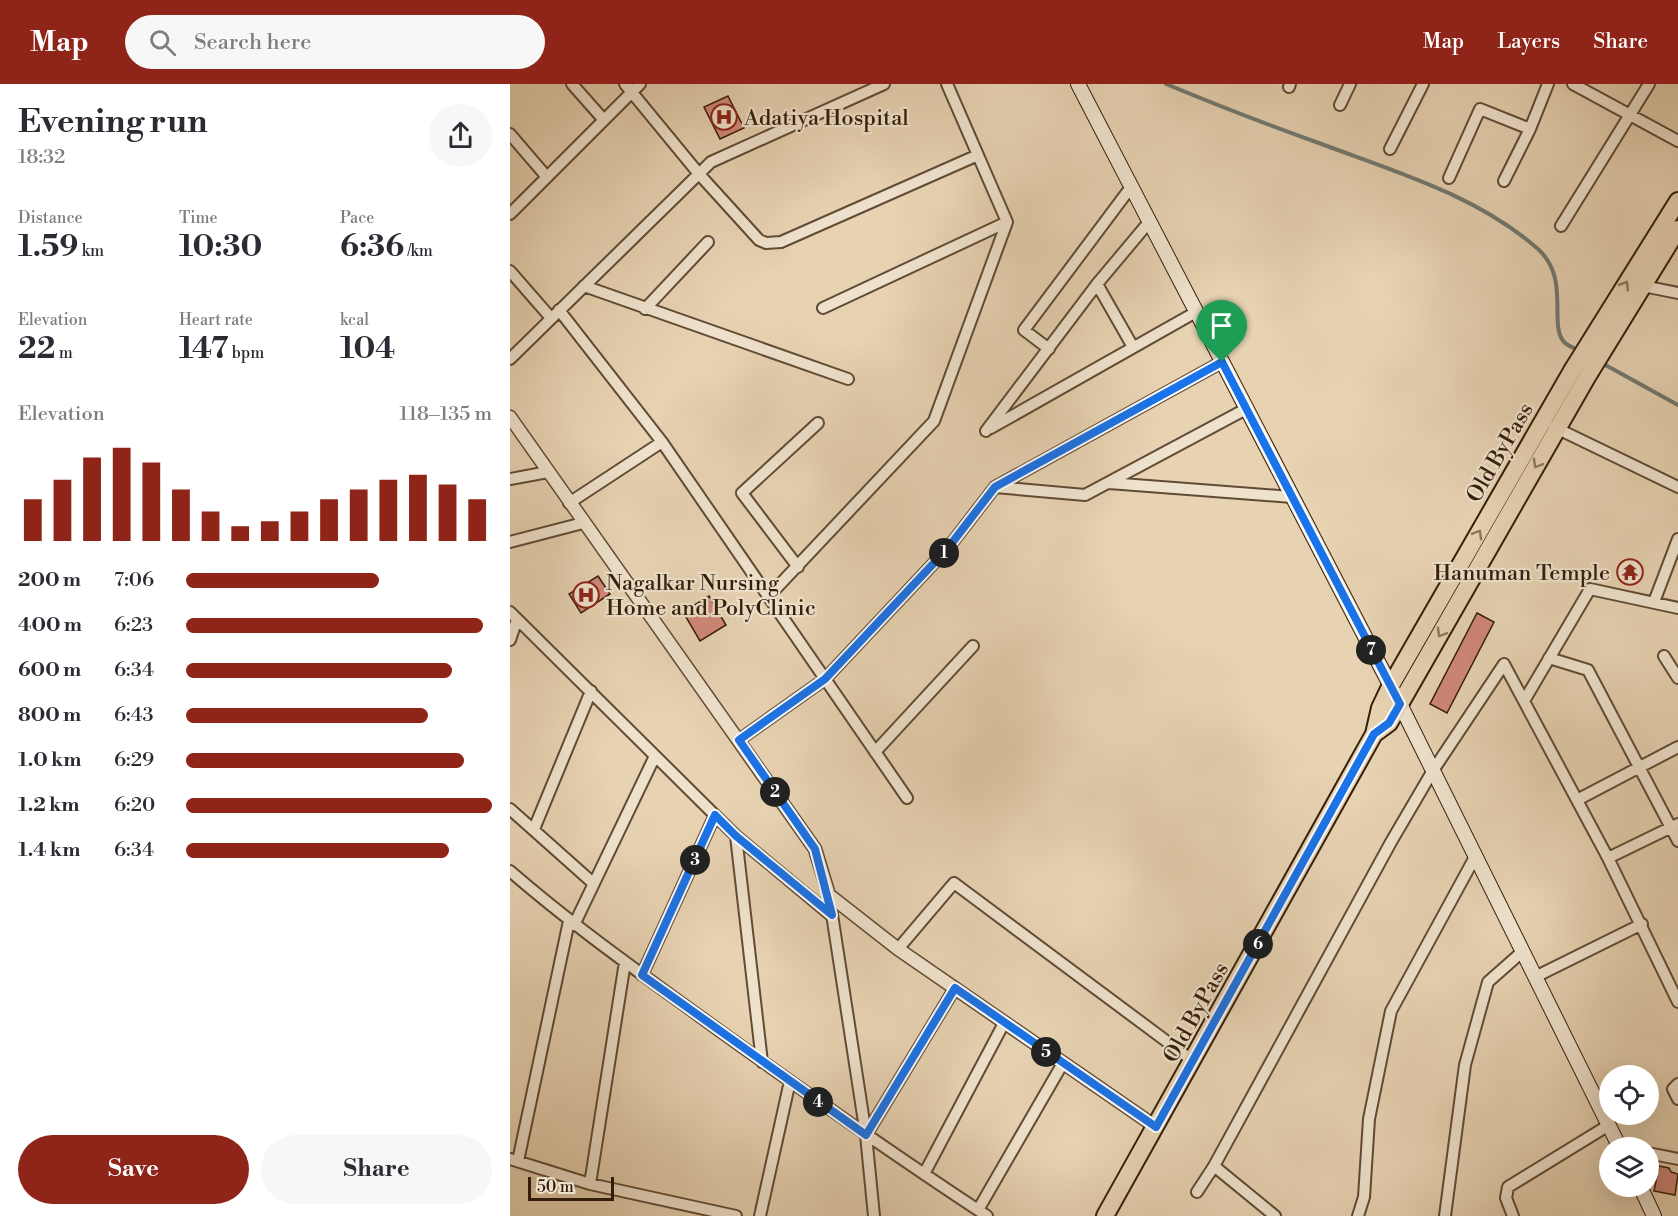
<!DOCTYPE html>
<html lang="en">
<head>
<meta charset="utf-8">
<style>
  body { margin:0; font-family:"Libre Bodoni",serif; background:#f7f7f7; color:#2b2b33; height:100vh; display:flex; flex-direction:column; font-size:22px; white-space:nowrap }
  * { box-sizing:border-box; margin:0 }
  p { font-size:20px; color:#7c7c81 }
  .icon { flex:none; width:33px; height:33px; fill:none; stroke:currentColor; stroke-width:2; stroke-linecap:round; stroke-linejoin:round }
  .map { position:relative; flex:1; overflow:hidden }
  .details { display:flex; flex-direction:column; background:#fff; width:510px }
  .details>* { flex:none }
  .controls { position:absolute; left:1089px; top:981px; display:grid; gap:12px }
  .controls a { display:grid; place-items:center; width:60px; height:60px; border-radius:50%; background:#fff; box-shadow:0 6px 24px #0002; font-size:30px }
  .scale { position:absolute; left:18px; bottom:15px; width:86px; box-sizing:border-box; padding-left:6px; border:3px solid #331e0a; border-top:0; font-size:16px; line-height:21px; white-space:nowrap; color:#331e0a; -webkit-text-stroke:4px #efe2cd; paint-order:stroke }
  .pin { position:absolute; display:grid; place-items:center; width:51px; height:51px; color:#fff; margin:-62px -26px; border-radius:50% 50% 50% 0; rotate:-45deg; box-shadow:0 0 6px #0007 }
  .pin .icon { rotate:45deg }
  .km { position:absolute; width:30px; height:30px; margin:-15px; border-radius:50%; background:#222; color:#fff; font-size:16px; line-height:30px; text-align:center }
  .round { display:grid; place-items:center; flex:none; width:63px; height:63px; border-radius:32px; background:#f7f7f7 }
  .summary { display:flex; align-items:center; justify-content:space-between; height:102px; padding:0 18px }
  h1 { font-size:33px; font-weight:800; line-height:45px }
  .stats { display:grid; grid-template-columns:repeat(3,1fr); gap:9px; height:102px; padding:6px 18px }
  .stats div { display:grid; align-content:center }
  .stats b { font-size:30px; font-weight:800 }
  .stats small { font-size:16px; font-weight:400 }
  .stats p { font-size:16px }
  .chart { height:168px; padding:12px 18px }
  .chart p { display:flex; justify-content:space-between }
  .chart svg { width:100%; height:108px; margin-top:6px; stroke:#8f2418; stroke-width:6 }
  .button { display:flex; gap:12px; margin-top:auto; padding:12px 18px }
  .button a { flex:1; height:69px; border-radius:36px; background:#8f2418; color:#fff; font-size:24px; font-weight:800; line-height:69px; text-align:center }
  .button a+a { background:#f7f7f7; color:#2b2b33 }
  ul { padding:0 18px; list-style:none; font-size:20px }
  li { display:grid; grid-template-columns:96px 72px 1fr; align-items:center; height:45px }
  li i { height:15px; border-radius:8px; background:#8f2418 }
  header { display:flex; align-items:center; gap:36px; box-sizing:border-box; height:84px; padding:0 30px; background:#8f2418; color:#fff }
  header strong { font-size:28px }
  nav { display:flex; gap:33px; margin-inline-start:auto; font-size:21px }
  .search { width:420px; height:54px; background:#f7f7f7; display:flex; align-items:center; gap:15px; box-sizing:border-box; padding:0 21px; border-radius:33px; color:#7c7c81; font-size:22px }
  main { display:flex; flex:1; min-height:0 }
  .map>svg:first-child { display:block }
</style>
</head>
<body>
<header>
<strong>Map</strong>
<div class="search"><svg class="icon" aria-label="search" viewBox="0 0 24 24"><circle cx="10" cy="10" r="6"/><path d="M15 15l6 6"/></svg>Search here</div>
<nav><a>Map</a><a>Layers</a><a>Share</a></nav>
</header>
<main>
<section class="details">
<div class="summary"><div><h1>Evening run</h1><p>18:32</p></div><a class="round"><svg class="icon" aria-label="share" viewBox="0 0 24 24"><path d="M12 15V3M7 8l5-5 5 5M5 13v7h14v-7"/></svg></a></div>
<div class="stats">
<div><p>Distance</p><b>1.59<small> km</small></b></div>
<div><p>Time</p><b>10:30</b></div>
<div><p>Pace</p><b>6:36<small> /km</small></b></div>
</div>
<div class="stats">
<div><p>Elevation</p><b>22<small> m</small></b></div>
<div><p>Heart rate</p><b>147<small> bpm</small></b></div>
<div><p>kcal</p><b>104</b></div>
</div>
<div class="chart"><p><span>Elevation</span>118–135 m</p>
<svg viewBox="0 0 160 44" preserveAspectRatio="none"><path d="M5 44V27M15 44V19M25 44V10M35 44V6M45 44V12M55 44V23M65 44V32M75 44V38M85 44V36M95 44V32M105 44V27M115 44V23M125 44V19M135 44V17M145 44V21M155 44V27"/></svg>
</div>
<ul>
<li><b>200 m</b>7:06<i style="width:63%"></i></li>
<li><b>400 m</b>6:23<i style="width:97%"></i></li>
<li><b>600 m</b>6:34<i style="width:87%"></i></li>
<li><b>800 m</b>6:43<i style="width:79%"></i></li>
<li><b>1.0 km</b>6:29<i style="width:91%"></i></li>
<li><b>1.2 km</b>6:20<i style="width:100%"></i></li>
<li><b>1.4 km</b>6:34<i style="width:86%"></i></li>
</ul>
<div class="button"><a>Save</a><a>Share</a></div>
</section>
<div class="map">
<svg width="1168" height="1132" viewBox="0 0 1168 1132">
  <rect width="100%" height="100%" fill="#e7d2b2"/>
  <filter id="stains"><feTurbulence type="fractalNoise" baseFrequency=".00333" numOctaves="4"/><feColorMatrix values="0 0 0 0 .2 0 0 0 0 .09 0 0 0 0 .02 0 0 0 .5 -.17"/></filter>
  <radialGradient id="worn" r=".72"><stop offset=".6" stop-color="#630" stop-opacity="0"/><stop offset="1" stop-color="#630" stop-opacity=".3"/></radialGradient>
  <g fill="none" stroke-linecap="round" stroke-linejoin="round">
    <!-- stream -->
    <path stroke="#717972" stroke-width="4" d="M656 0C709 22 763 43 817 62 890 89 969 113 1028 165 1061 195 1038 240 1054 258 1058 262 1066 265 1070 267
      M1090 278 1168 321"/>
  </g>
  <!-- building -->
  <path fill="#d18879" stroke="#331e0a" stroke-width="1.5" d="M218 12 234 44 210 55 194 23Z
    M88 492 100 510 71 529 59 510Z
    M199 512 216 541 190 557 173 528Z
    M967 529 984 538 937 629 920 620Z
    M1149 1082 1159 1084 1161 1088 1168 1090 1165 1111 1144 1107Z"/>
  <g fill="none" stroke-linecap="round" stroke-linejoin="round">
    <!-- minor casing -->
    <g stroke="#604b34" stroke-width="14">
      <path id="minor" d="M62 0 93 35
        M115 0 189 90 249 156 256 159 271 158 468 71
        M1063 0 1168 57
        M779 3 780 0
        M830 21 840 0
        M0 50 36 92
        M880 65 913 0
        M939 94 970 25 1020 45 1038 0
        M994 97 1020 45
        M0 130 130 0
        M1051 142 1139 0
        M0 187 41 234
        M587 200 623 263
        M74 202 338 295
        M1133 202 1168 209
        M313 224 497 138 437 0
        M135 225 198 158
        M49 226 152 358 397 714
        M539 265 514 246 621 103
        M0 275 201 78 374 0
        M1044 343 1168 403
        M481 344 686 228
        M476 347 587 200 639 138
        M0 395 38 388
        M599 399 782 413
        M485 403 575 411 736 325
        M59 419 152 358
        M0 458 73 439
        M288 483 232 409 308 339
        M258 513 424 337 497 138
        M1144 518 1168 455
        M0 528 226 752 322 832
        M0 556 7 535
        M1154 572 1168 594
        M1039 574 1078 586 1168 757
        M1014 617 1080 505 1168 524
        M229 656 315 595 438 464 485 403 712 278
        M365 668 463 562
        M1067 716 1168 663
        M0 725 83 799
        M24 745 81 607
        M226 752 252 978
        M1098 774 1168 740
        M0 787C61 840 126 886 192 934 286 1002 380 1068 477 1132
        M319 811 356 1051 364 1132
        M64 841 145 672
        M388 865 444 799 683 977
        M132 891 205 731
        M1025 893 1132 840
        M1168 1000 1163 1005 1168 1015
        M356 1051 445 904
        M1138 1069 1168 1075
        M0 1075 80 1100 226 1132
        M8 1077 59 837
        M704 1082 881 758 922 688 994 580 1098 774 1168 918
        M414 1090 494 939
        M80 1100 115 878
        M687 1108 704 1082 765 1132
        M468 1126 553 979
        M250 1132 280 997
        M848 1132 854 1113 859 1035 881 927 965 773
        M935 1132 955 981 978 898 1012 868
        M1003 1132 996 1114 998 1103 1099 1041"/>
    </g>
    <!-- tertiary casing -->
    <g stroke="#604b34" stroke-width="15">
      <path id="tertiary" d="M0 333 305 765 319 811 388 865 646 1043"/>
    </g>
    <!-- secondary casing -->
    <g stroke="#331e0a" stroke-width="16">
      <path id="secondary" d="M568 0 890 620 1110 1064
        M1130 1102 1144 1132"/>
    </g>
    <!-- primary casing -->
    <g stroke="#331e0a" stroke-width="20">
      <path id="primary" d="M864 650 879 639 890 620 1077 293 1168 145
        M595 1132 864 650 870 624 880 603 1063 285 1168 117"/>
    </g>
    <!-- minor -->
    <use href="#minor" stroke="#efe2cd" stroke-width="10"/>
    <!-- tertiary -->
    <use href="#tertiary" stroke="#efe2cd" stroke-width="12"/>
    <!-- secondary -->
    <use href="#secondary" stroke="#efe2cd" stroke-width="14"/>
    <!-- primary -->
    <use href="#primary" stroke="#e7d2b2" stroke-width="16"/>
  </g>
  <!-- one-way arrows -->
  <defs><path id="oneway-chevron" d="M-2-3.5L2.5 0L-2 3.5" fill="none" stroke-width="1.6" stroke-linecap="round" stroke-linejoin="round" transform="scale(1.5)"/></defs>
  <g stroke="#8d785e">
    <use href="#oneway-chevron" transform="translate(1115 201) rotate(-58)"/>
    <use href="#oneway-chevron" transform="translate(1027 380) rotate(120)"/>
    <use href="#oneway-chevron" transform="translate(968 450) rotate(-60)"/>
    <use href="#oneway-chevron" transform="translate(931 549) rotate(120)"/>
  </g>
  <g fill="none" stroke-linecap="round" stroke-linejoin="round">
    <!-- route casing -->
    <g stroke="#fff" stroke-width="12">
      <path id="route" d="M712 278 890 620 879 639 864 650 646 1043 445 904 356 1051 132 891 205 731 226 752 322 831 305 765 229 656 315 595 438 464 485 403Z"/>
    </g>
    <!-- route -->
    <use href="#route" stroke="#1a73e8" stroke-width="8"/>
  </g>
  <!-- icons -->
  <defs>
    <g id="hospital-ring" transform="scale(1.35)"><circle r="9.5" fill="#efe2cd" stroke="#8f2418" stroke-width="1.5"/><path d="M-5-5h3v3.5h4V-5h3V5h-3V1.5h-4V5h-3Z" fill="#8f2418"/></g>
    <g id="temple-ring" transform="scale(1.35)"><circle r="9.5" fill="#efe2cd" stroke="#8f2418" stroke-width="1.5"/><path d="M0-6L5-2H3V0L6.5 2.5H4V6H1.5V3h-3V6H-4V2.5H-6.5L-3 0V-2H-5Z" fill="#8f2418"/></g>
  </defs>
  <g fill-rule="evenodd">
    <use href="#hospital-ring" x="214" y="33"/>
    <use href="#temple-ring" x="1120" y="488"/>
    <use href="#hospital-ring" x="76" y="511"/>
  </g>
  <g text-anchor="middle" stroke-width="4.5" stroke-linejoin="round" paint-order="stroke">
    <!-- poi labels -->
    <g font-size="22" fill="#331e0a" stroke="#efe2cd" text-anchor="start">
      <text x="234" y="41">Adatiya Hospital</text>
      <text x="1100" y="496" text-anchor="end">Hanuman Temple</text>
      <text x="96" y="506">Nagalkar Nursing<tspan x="96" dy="25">Home and PolyClinic</tspan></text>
    </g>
    <!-- street labels -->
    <g font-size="22" fill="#331e0a" stroke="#efe2cd">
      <text transform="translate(989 368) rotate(-60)" y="8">Old ByPass</text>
      <text transform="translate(685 928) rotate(-61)" y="8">Old ByPass</text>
    </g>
  </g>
  <rect width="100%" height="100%" filter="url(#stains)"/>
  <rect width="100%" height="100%" fill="url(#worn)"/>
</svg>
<div class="controls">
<a><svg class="icon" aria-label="locate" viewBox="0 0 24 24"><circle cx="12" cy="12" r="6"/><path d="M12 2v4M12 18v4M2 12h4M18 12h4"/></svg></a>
<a><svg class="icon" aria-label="layers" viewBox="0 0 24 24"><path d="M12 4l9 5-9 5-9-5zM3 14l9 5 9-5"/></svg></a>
</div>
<div class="scale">50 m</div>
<div class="pin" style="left:712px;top:278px;background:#1e9e55"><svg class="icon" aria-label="arrive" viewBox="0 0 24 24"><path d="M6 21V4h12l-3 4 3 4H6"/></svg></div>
<b class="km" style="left:434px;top:469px">1</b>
<b class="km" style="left:265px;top:708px">2</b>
<b class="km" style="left:185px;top:776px">3</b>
<b class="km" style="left:308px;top:1018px">4</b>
<b class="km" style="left:536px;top:968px">5</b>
<b class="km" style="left:748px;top:860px">6</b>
<b class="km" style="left:861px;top:566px">7</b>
</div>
</main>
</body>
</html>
